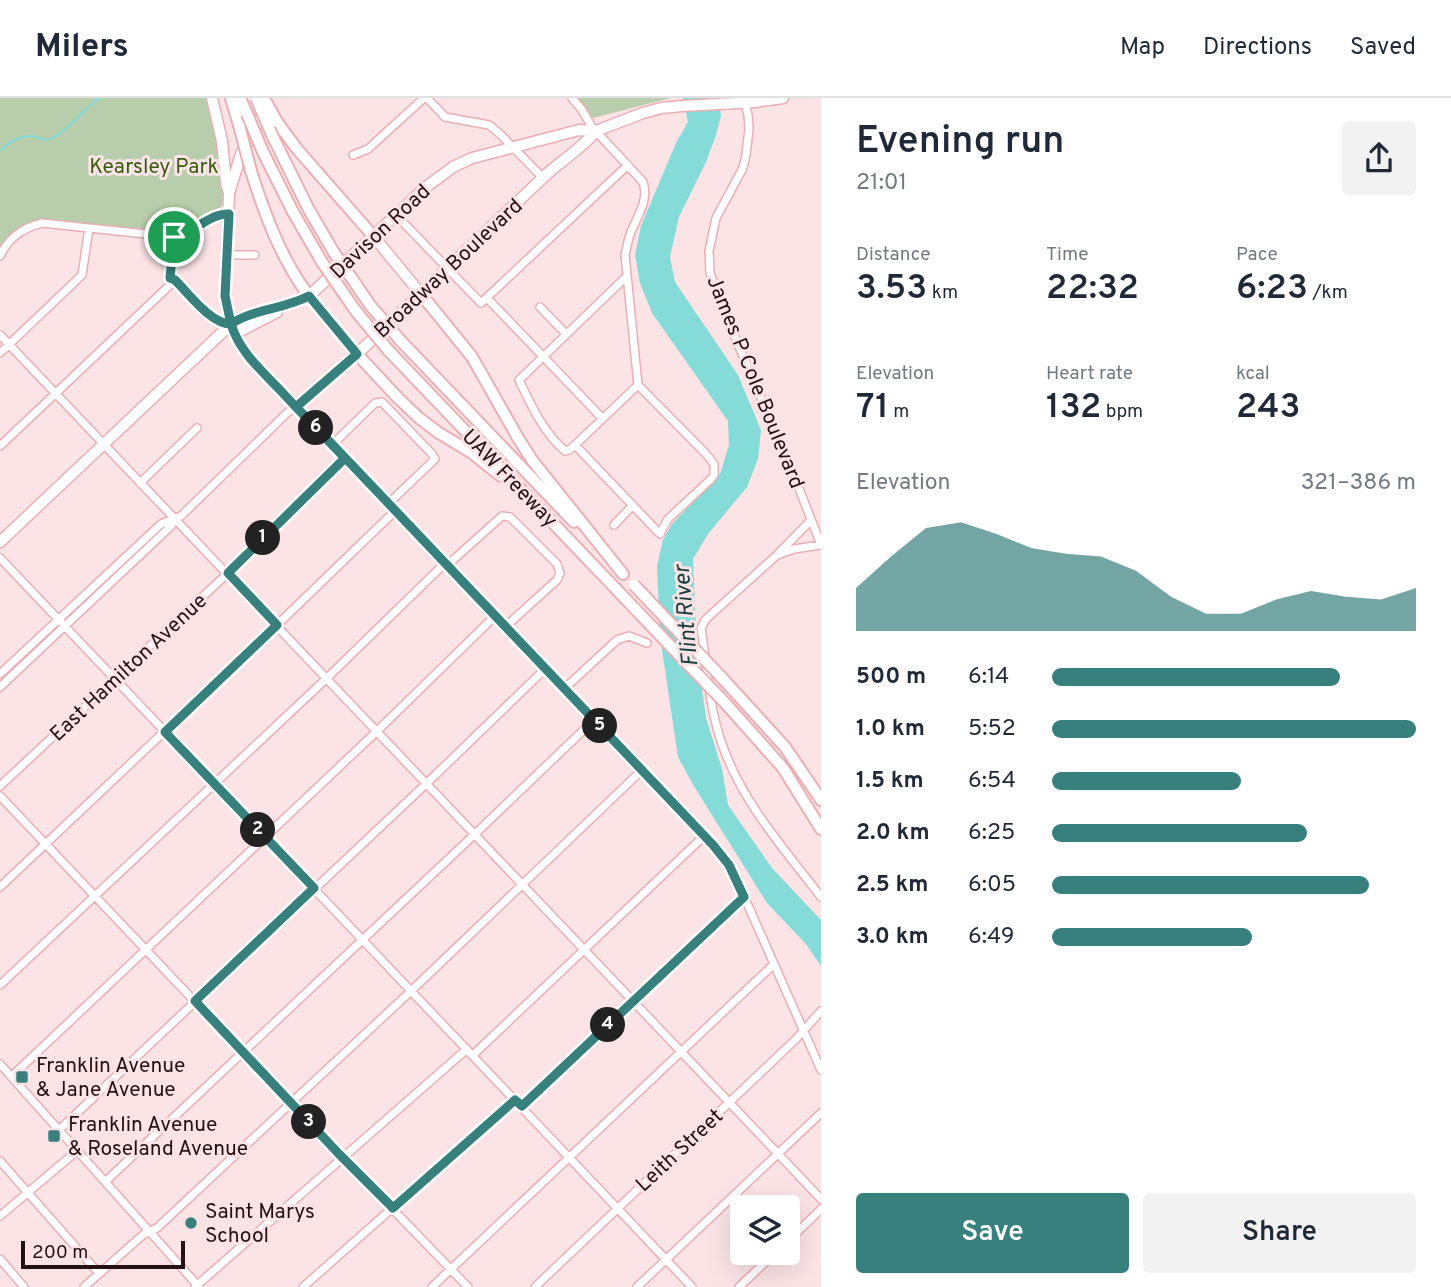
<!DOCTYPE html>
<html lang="en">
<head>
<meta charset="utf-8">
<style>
  body { margin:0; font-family:Overpass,sans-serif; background:#f2f2f3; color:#1f2937; height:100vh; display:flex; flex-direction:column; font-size:26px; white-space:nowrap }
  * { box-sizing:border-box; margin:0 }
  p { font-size:23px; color:#747a83 }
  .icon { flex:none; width:38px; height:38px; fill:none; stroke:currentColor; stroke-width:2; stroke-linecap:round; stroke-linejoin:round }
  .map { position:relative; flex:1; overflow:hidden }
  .panel { display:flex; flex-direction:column; background:#fff; width:630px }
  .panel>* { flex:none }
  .buttons { position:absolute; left:730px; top:1097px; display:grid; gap:14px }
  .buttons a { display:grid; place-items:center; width:70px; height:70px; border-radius:7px; background:#fff; box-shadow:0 7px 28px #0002; font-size:35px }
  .scale { position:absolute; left:21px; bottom:18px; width:164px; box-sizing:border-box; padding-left:7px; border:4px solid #251113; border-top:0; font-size:19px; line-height:24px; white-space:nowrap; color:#251113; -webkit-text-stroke:5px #fce3e5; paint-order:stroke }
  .pin { position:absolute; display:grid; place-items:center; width:60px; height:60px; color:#fff; margin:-30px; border:4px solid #fff; border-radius:50%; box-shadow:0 2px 7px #0007 }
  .km { position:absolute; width:35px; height:35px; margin:-18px; border-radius:50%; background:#222; color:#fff; font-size:19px; line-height:35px; text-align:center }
  .round { display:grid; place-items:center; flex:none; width:74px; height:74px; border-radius:7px; background:#f2f2f3 }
  .head { display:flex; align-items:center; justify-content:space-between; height:119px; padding:0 35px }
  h1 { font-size:38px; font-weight:600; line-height:52px }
  .metrics { display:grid; grid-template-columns:repeat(3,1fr); gap:10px; height:119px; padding:7px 35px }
  .metrics div { display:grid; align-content:center }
  .metrics b { font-size:35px; font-weight:600 }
  .metrics small { font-size:19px; font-weight:400 }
  .metrics p { font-size:19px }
  .chart { height:196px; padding:14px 35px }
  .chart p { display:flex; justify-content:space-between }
  .chart svg { width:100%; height:126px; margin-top:7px; fill:#37807e; opacity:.7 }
  .primary-button { display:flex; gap:14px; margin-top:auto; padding:14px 35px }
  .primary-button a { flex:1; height:80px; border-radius:7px; background:#37807e; color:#fff; font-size:28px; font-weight:600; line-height:80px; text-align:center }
  .primary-button a+a { background:#f2f2f3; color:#1f2937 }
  ul { padding:0 35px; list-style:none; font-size:23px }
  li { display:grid; grid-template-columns:112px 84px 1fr; align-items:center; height:52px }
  li i { height:18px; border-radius:9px; background:#37807e }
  header { display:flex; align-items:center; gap:42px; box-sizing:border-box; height:98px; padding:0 35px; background:#fff; border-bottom:2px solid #e0e1e3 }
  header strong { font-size:33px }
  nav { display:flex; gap:38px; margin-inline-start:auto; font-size:24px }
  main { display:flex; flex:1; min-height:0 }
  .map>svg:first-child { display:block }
</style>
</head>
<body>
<header>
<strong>Milers</strong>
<nav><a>Map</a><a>Directions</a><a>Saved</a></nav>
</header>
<main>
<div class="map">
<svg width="821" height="1189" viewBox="0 0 821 1189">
  <rect width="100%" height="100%" fill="#fce3e5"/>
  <!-- green -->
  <path fill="#b8cdab" d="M0 0H212L229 95 216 117 180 138 42 126 21 134 0 158Z
    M576 0H671L593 20Z"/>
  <!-- water -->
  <path fill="#84dbd8" d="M683 0H719L721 18 716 37 706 64 679 119 670 159 675 184 738 277 761 332 758 361 747 389 708 436 693 461 697 554 706 620 722 671 728 707 772 770 821 822V868L806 846 767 805 692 685 678 659 660 538 657 468 663 442 672 426 720 376 729 347 728 323 652 215 640 185 635 157 641 128 676 45 688 24Z"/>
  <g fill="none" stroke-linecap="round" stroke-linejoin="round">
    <!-- stream -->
    <path stroke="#84dbd8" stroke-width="2" d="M0 52C10 44 23 35 37 39 43 41 45 44 52 40 69 32 83 11 100 0"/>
    <!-- minor casing -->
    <g stroke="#eaafb4" stroke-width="10">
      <path id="minor" d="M427 0 445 19 489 27 500 36 543 80
        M572 0 582 12 592 29 643 84C649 102 638 117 631 134 628 141 627 149 625 157L638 287 707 357 714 366V377L710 382 668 421 660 436 575 347
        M744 1 748 17 749 31 746 57 743 70 716 120 709 153 710 175 722 209 791 370 821 447
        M353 57 368 51 424 0
        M396 117 481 205 628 67
        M227 157H255
        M0 158C9 139 23 130 42 125L174 139C194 135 211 115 228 116
        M627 178 519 282C531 307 543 334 565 353L569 352 575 347 638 287
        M171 180 175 182C189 196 211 226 231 226
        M487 200 602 320
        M540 209 566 236
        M0 237 821 1101
        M0 255 82 177 89 130
        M332 347 375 305 382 304 432 356 435 361 388 406
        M0 348 170 187 174 139
        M140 385 197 330
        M614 427 633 407
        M821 447 794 451 777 457 706 521 701 530C707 568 709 610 722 646 742 704 784 751 821 799
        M778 456 811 422
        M0 460 692 1189
        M0 576 161 426 181 418 288 314 296 309 722 757 735 778 821 972
        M0 589 171 428 175 421
        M564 591 617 542 629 538 647 545
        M0 688 228 475 345 360
        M0 698 343 1060 468 1189
        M0 789 277 527 395 413
        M0 887 327 580 440 470 453 462 502 418 510 419 557 466 560 475 557 482 505 529
        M473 957 704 738
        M0 966 199 1189
        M12 978 373 637 495 518
        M522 1008 744 798
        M59 1032 427 685 545 571
        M0 1063 95 1171 100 1175
        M106 1083 475 736 594 622
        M0 1118 78 1052
        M788 1143 821 1111
        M0 1161 24 1189
        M84 1189 144 1136 157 1130 411 893 642 672
        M195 1189 467 951
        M303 1189 515 1002
        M432 1189 774 866
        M535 1189 796 941 821 913
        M637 1189 821 1015
        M739 1189 775 1155"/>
    </g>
    <!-- major casing -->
    <g stroke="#eaafb4" stroke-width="13">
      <path id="major" d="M212 0 222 43 226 85 229 95
        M265 12 241 56 229 95 225 198 231 226 241 248 256 267 296 309 357 256 548 75C564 61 583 49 596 33
        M374 139 421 196
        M309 198 357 256
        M235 237 242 232 277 214
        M0 444 231 226 238 221 293 205 309 198 426 89 453 69 472 60 579 32 596 33 643 15 661 10 682 8 755 4 783 0"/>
    </g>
    <!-- highway casing -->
    <g stroke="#eaafb4" stroke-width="14">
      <path id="highway" d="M231 0 239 27
        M240 0 247 16
        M277 24 297 51 374 139
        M272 37 308 110 333 153
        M263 54 293 114 322 164
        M251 73C265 117 281 161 309 198
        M421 196 472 259 518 340 532 362 623 476
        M400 242 574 424
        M388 252 637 513
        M357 256 398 300 419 320 439 335 472 355 501 378
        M724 582 785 649 821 702
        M727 607 783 670 821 731"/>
    </g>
    <!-- minor -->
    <use href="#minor" stroke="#fff" stroke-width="7"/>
    <!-- major -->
    <use href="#major" stroke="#fff" stroke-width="10"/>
    <!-- highway -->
    <use href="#highway" stroke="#fff" stroke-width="10"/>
    <!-- highway-bridge casing -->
    <g stroke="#eaafb4" stroke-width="14" stroke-linecap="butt">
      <path id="highway-bridge" d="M256 0 272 37
        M264 0 277 24
        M247 16 263 54
        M239 27 251 73
        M333 153 370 207 400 242
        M322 164 355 212 388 252
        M634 487 724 582
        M637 513 727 607"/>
    </g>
    <!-- highway-bridge -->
    <use href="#highway-bridge" stroke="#fff" stroke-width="10"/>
  </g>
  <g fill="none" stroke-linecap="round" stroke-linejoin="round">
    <!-- route casing -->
    <g stroke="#fff" stroke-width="14">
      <path id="route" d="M174 139 170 180 175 182C189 196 211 226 231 226 239 253 261 272 280 292 301 315 323 338 345 360L228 475 277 527 165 634 314 790 195 903 339 1056 393 1110 515 1002 522 1008 744 799 729 767 713 747 332 346 296 309 357 256 309 198C284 211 254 211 231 226L225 198 229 116C210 115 194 135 174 139"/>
    </g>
    <!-- route -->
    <use href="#route" stroke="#37807e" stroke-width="9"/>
  </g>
  <!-- markers -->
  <g fill="#37807e" stroke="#fce3e5" stroke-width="2.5">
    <rect x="15" y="972" width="14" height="14" rx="3.5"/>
    <rect x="47" y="1031" width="14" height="14" rx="3.5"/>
    <circle cx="191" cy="1125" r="7"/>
  </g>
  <g text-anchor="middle" stroke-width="6" stroke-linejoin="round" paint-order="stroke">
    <!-- park labels -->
    <g font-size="21" fill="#365d0e" stroke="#fce3e5">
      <text x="154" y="75">Kearsley Park</text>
    </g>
    <!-- street labels -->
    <g font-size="21" fill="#251113" stroke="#fce3e5">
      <text transform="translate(380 133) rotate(-43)" y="7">Davison Road</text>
      <text transform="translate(448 170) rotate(-43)" y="7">Broadway Boulevard</text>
      <text transform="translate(756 284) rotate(68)" y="7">James P Cole Boulevard</text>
      <text transform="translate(510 380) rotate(46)" y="7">UAW Freeway</text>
      <text transform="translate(128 569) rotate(-43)" y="7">East Hamilton Avenue</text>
      <text transform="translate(679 1052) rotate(-43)" y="7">Leith Street</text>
    </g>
    <!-- poi labels -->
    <g font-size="21" fill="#251113" stroke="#fce3e5" text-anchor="start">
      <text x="36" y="974">Franklin Avenue<tspan x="36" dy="24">&amp; Jane Avenue</tspan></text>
      <text x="68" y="1033">Franklin Avenue<tspan x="68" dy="24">&amp; Roseland Avenue</tspan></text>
      <text x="205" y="1120">Saint Marys<tspan x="205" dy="24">School</tspan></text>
    </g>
    <!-- water labels -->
    <g font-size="23" font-style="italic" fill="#153f3e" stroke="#fce3e5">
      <text transform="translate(685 518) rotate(-95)" y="8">Flint River</text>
    </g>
  </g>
</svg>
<div class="buttons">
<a><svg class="icon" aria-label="layers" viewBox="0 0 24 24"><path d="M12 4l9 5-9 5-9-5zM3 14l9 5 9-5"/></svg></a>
</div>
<div class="scale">200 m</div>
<div class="pin" style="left:174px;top:139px;background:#1e9e55"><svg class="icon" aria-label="arrive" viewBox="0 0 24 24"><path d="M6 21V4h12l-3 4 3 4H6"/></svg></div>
<b class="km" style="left:263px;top:440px">1</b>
<b class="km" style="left:258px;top:732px">2</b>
<b class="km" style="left:309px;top:1024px">3</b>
<b class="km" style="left:608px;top:927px">4</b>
<b class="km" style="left:600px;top:628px">5</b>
<b class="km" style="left:316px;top:330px">6</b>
</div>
<section class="panel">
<div class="head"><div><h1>Evening run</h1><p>21:01</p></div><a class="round"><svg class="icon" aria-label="share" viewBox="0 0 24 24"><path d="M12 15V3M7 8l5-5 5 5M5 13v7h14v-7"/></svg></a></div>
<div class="metrics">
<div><p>Distance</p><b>3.53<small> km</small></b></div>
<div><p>Time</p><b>22:32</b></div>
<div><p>Pace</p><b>6:23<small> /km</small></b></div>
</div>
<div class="metrics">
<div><p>Elevation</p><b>71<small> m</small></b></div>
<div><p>Heart rate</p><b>132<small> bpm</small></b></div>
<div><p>kcal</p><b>243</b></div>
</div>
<div class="chart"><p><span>Elevation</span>321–386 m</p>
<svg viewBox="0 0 160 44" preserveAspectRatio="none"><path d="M0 44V29L10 18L20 8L30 6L40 10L50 15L60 17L70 18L80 23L90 32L100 38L110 38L120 33L130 30L140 32L150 33L160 29V44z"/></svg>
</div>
<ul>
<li><b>500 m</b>6:14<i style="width:79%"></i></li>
<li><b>1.0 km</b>5:52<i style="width:100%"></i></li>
<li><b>1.5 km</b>6:54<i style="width:52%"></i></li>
<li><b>2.0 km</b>6:25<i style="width:70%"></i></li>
<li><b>2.5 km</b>6:05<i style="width:87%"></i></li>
<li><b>3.0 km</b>6:49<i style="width:55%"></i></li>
</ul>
<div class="primary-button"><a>Save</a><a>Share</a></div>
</section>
</main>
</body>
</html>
